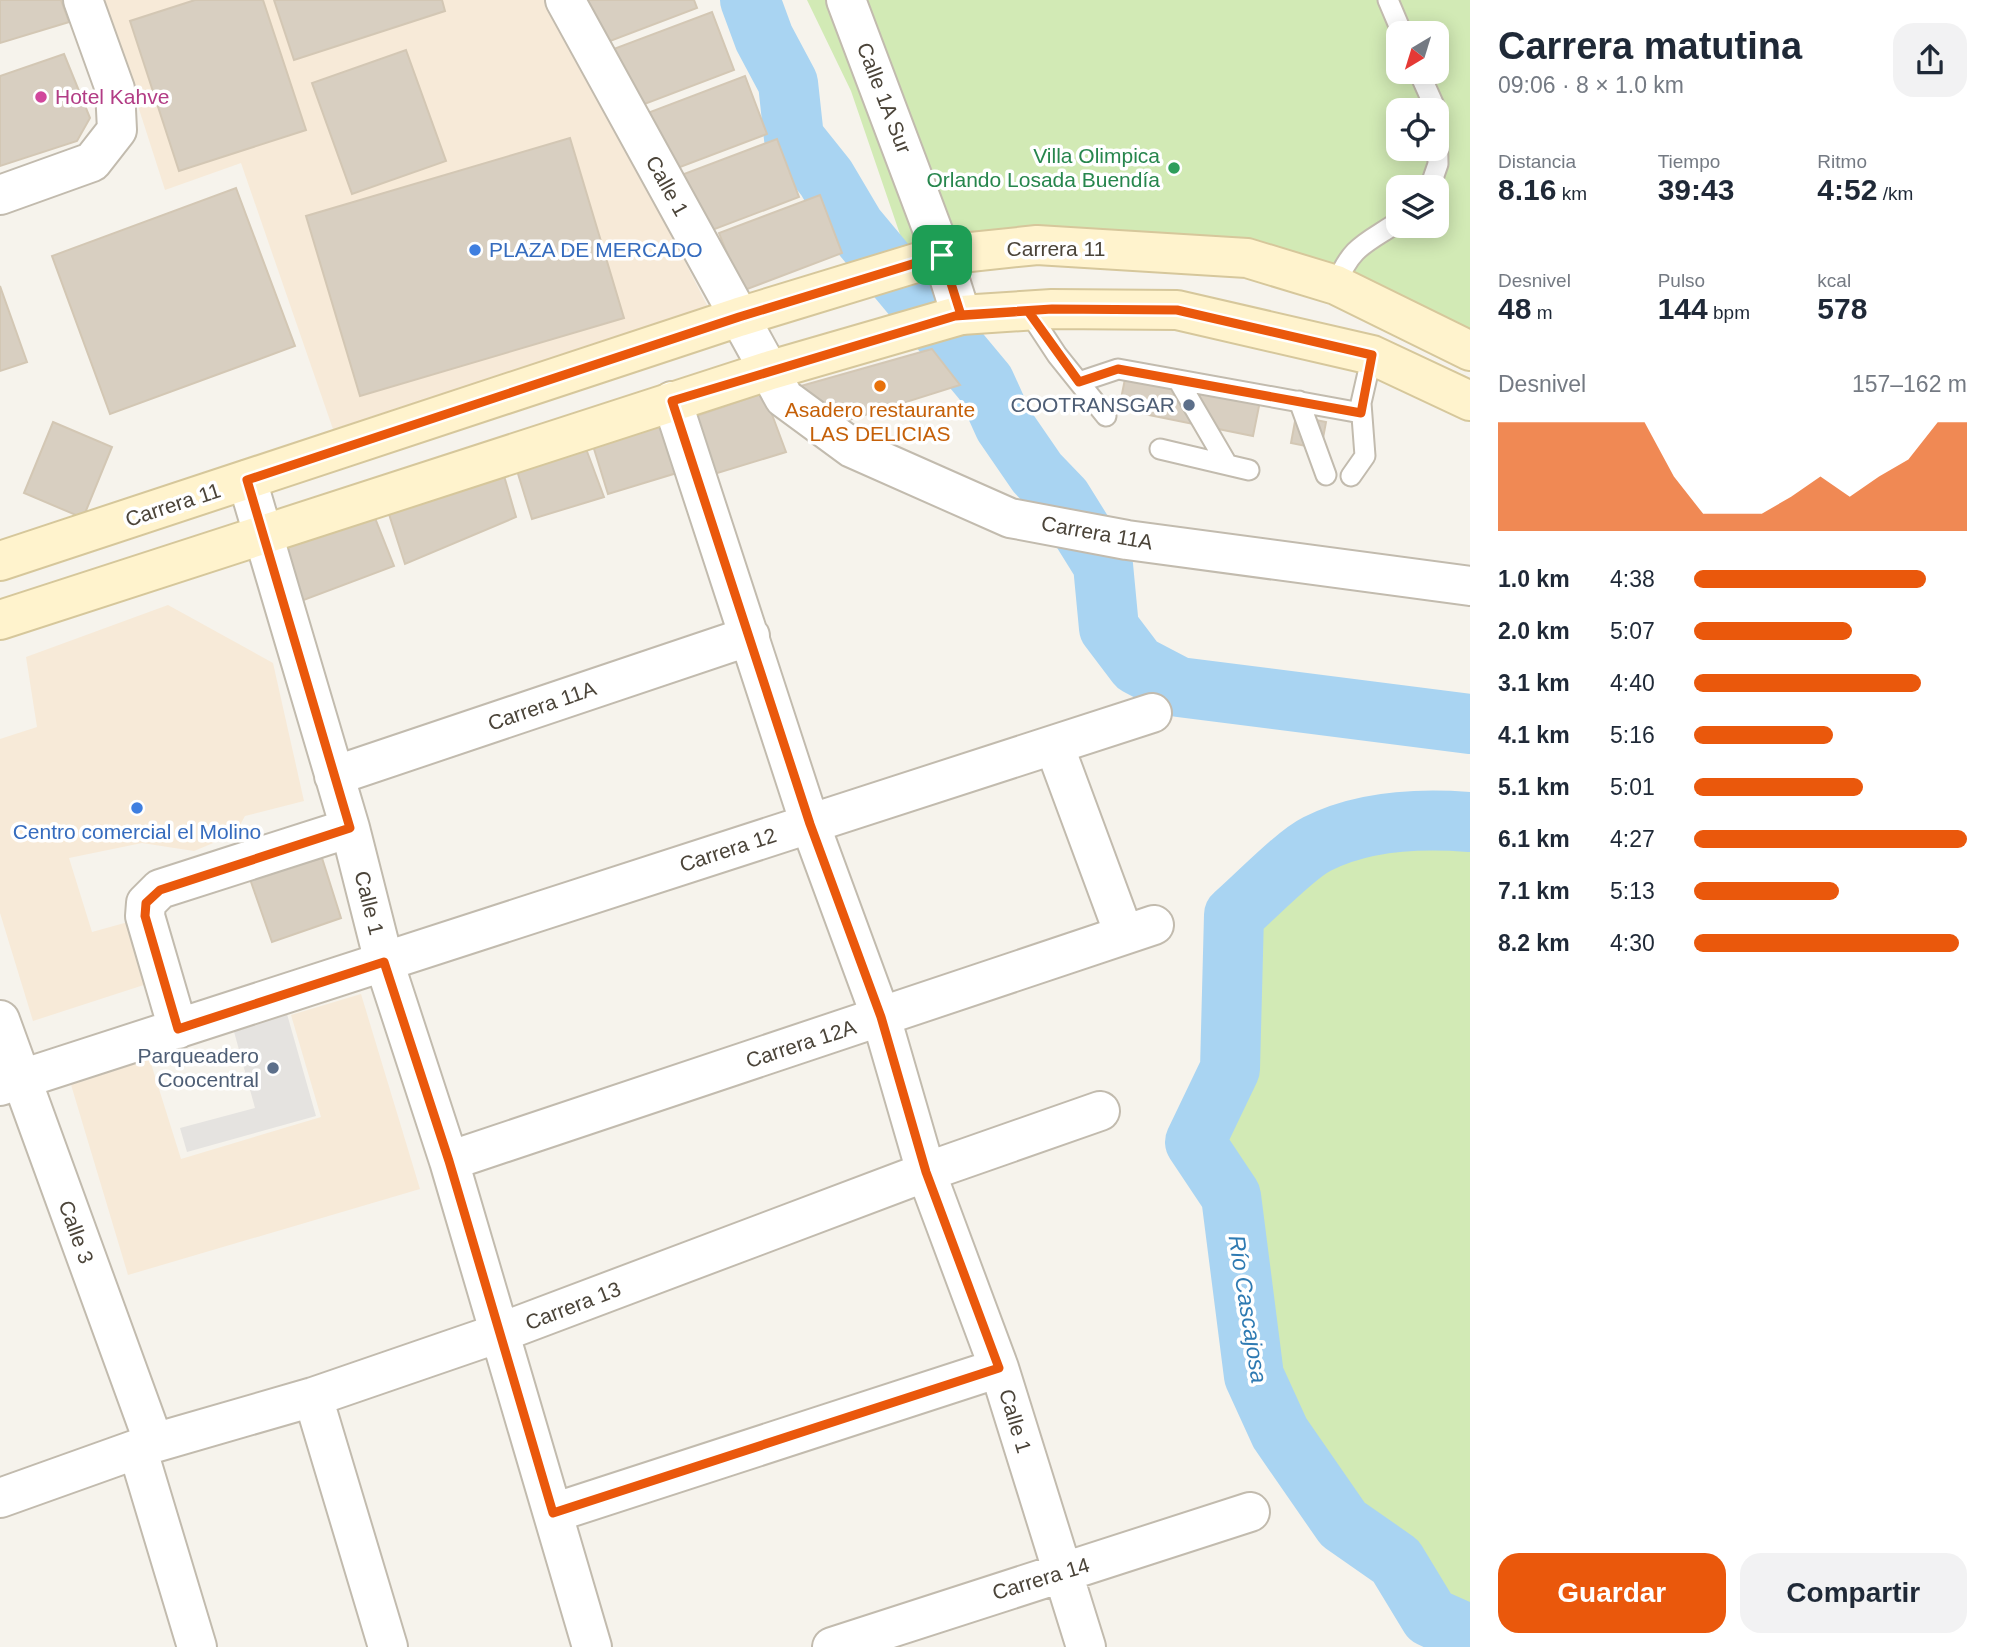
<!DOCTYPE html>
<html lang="es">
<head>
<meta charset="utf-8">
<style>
  body { margin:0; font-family:Arial,sans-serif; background:#f2f2f3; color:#1f2937; height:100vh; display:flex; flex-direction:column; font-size:26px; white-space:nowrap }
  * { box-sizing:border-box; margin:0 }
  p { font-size:23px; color:#747a83 }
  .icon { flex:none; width:38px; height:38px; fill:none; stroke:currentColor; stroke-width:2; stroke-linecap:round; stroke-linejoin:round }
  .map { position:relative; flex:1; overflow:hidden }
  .side { display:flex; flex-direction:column; background:#fff; width:525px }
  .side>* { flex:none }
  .needle { width:46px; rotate:218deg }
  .buttons { position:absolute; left:1386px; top:21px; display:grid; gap:14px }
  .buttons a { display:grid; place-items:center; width:63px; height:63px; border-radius:14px; background:#fff; box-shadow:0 4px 18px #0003; font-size:35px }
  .pin { position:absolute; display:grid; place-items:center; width:60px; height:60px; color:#fff; margin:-30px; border-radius:14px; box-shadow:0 4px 10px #0006 }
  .round { display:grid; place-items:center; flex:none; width:74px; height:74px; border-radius:21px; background:#f2f2f3 }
  .summary { display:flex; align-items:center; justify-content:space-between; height:119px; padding:0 28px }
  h1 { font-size:38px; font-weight:700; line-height:52px }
  .metrics { display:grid; grid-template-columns:repeat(3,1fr); gap:10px; height:119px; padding:7px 28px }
  .metrics div { display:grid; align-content:center }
  .metrics b { font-size:30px; font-weight:700 }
  .metrics small { font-size:19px; font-weight:400 }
  .metrics p { font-size:19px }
  .chart { height:196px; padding:14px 28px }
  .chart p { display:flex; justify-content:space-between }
  .chart svg { width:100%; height:126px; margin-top:7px; fill:#ea580c; opacity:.7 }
  .primary-button { display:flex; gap:14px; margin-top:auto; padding:14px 28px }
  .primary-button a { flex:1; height:80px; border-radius:21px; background:#ea580c; color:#fff; font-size:28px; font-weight:700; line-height:80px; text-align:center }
  .primary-button a+a { background:#f2f2f3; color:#1f2937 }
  ul { padding:0 28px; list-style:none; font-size:23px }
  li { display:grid; grid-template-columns:112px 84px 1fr; align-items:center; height:52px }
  li i { height:18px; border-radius:9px; background:#ea580c }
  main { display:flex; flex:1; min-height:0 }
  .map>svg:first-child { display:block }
</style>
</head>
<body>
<main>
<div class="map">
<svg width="1470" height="1647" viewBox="0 0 1470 1647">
  <rect width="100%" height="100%" fill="#f6f3ec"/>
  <!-- commercial -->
  <path fill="#f7ead8" d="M104 0H552L710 311 335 435 241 163 165 190Z
    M168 605 273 663 304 801 245 816 235 834 194 851 142 843 69 858 92 932 128 922 153 982 33 1021 0 913V739L37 727 26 657Z
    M361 994 420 1189 128 1275 69 1078 148 1054 181 1159 321 1117 291 1015Z"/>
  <!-- green -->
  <path fill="#d2eab5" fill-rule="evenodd" d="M807 0H1470V351L1247 258 905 249 851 91ZM1398 33H1437V72H1398ZM1398 110H1437V149H1398ZM1398 187H1437V226H1398Z
    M1439 820 1470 823V1635L1430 1617 1396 1561 1343 1524 1280 1433 1254 1376 1231 1196 1195 1142 1230 1069 1234 915 1315 845 1371 826Z"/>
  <!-- parking -->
  <path fill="#e5e3e0" d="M287 1014 316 1116 187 1152 180 1128 255 1108 233 1028Z"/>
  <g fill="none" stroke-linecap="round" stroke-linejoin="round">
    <!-- river -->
    <path stroke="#a9d4f2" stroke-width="60" d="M750 0 764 38 788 83 794 138 826 178 855 227 985 383 1004 425 1037 473 1062 499 1103 565 1109 628 1137 665 1179 687 1470 724
      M1470 822C1420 818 1362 821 1317 844 1295 855 1255 897 1234 915L1230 1069 1195 1142 1231 1196 1254 1376 1280 1433 1343 1524 1396 1561 1430 1617 1470 1635"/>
  </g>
  <!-- building -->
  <path fill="#d8cfc1" stroke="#d3c7b4" stroke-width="2" d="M0 0H61L69 22 0 43Z
    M195 0H263L306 130 179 171 130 21Z
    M274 0H442L445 11 294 60Z
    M579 0H694L697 8 597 46Z
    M712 12 734 70 634 108 611 50Z
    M406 50 446 161 352 194 312 83Z
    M64 54 90 118 77 141 0 166V76Z
    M745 76 767 134 667 172 645 114Z
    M570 138 624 318 360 396 306 216Z
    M777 139 799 197 699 235 676 177Z
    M236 188 295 346 110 414 52 256Z
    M820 195 842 253 742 291 719 233Z
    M0 286 27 362 0 371Z
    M932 349 960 385 843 422 801 386Z
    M1126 374 1260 401 1253 436 1119 409Z
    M764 393 786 452 714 474 696 416Z
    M658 414 680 472 608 494 590 436Z
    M1296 416 1326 422 1321 449 1291 443Z
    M53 422 112 447 83 518 24 493Z
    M582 438 604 497 532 519 514 461Z
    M502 469 516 517 405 564 387 508Z
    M371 508 394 566 293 604 271 545Z
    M322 858 341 918 272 942 250 879Z"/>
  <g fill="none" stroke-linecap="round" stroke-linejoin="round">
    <!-- service casing -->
    <g stroke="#c2bbae" stroke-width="23">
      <path id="service" d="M1388 0 1402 33
        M1419 72 1436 110
        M1430 187 1438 164 1437 113
        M1336 285C1351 246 1365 244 1398 222
        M1028 311 1057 355 1106 416
        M1178 380 1227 464
        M1079 382 1118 369 1361 413
        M1299 401 1326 475
        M1160 449 1249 470
        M1351 476 1365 456 1361 403 1372 355"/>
    </g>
    <!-- minor casing -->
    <g stroke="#c2bbae" stroke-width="42">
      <path id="minor" d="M565 0 784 398 852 448 1010 518 1127 540 1470 586
        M846 0 942 255 961 315
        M0 195 92 162 117 130 115 89 83 0
        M672 401 810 824 881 1017 926 1172 999 1368 1086 1647
        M247 480 350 828 384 962 449 1161 592 1647
        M1054 745 1124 934
        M334 776 750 636
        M0 1020 154 1443
        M178 1029 145 916 146 903 160 889 350 828
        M0 1086 1152 713
        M449 1161 1154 925
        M313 1397 388 1647
        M138 1451 197 1647
        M0 1498 154 1443 313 1397 499 1333 926 1172 1100 1111
        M553 1513 999 1368
        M832 1647 1250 1512"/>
    </g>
    <!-- secondary casing -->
    <g stroke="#d6c79b" stroke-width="42">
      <path id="secondary" d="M0 561 739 317 942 255 1037 245 1247 258 1336 285 1470 351
        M0 620 771 370 961 315 1052 309 1177 310 1372 355 1470 401"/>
    </g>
    <!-- service -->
    <use href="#service" stroke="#fff" stroke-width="19"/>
    <!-- minor -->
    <use href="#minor" stroke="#fff" stroke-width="38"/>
    <!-- secondary -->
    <use href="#secondary" stroke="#fff3cd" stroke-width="38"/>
  </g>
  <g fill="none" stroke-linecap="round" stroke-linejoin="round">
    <!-- route casing -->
    <g stroke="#fff" stroke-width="14">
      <path id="route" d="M942 255 739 317 247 480 350 828 160 890 146 903 145 916 178 1029 384 962 449 1161 553 1513 999 1368 926 1172 881 1017 810 824 672 401 955 316 1028 311 1079 382 1118 369 1361 413 1372 355 1177 310 1052 309 961 315 942 255"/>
    </g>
    <!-- route -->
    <use href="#route" stroke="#ea580c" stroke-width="9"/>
  </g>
  <!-- markers -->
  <circle fill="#d1479c" stroke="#fff" stroke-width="2.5" cx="41" cy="97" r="7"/>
  <circle fill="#2e9e5b" stroke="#fff" stroke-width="2.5" cx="1174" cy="168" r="7"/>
  <g fill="#3f7fe0" stroke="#fff" stroke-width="2.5">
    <circle cx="475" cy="250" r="7"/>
    <circle cx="137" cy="808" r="7"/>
  </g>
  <circle fill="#e8710a" stroke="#fff" stroke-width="2.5" cx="880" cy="386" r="7"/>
  <g fill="#5c6f8a" stroke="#fff" stroke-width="2.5">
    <circle cx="1189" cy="405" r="7"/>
    <circle cx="273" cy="1068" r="7"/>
  </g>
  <g text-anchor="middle" stroke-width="7" stroke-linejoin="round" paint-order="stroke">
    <!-- hotel labels -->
    <g font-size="21" fill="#b23c85" stroke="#fff" text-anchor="start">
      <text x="55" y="104">Hotel Kahve</text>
    </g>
    <!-- street labels -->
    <g font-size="21" fill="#4b4439" stroke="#fff">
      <text transform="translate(884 98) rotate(69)" y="7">Calle 1A Sur</text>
      <text transform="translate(667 186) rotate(61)" y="7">Calle 1</text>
      <text x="1056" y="256">Carrera 11</text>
      <text transform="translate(173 505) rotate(-18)" y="7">Carrera 11</text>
      <text transform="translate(1097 533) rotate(10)" y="7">Carrera 11A</text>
      <text transform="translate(542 706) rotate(-19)" y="7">Carrera 11A</text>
      <text transform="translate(728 850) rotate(-18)" y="7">Carrera 12</text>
      <text transform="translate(369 903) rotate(76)" y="7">Calle 1</text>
      <text transform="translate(801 1044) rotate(-18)" y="7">Carrera 12A</text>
      <text transform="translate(76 1232) rotate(70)" y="7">Calle 3</text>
      <text transform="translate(573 1306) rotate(-21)" y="7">Carrera 13</text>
      <text transform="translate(1015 1421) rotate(73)" y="7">Calle 1</text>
      <text transform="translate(1041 1579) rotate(-17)" y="7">Carrera 14</text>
    </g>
    <!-- leisure labels -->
    <g font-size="21" fill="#27864d" stroke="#fff" text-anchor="end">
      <text x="1160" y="163">Villa Olimpica<tspan x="1160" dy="24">Orlando Losada Buendía</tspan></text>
    </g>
    <!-- shop labels -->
    <g font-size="21" fill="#366cbe" stroke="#fff" text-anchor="start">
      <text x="489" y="257">PLAZA DE MERCADO</text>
      <text x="137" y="839" text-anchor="middle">Centro comercial el Molino</text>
    </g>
    <!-- service labels -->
    <g font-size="21" fill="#4e5e75" stroke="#fff" text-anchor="end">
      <text x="1175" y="412">COOTRANSGAR</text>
      <text x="259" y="1063">Parqueadero<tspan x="259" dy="24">Coocentral</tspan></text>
    </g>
    <!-- food labels -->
    <g font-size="21" fill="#c56008" stroke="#fff">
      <text x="880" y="417">Asadero restaurante<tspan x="880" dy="24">LAS DELICIAS</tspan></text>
    </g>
    <!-- water labels -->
    <g font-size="23" font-style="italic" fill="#2e7ab2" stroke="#fff">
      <text transform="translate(1248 1309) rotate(81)" y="8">Río Cascajosa</text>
    </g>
  </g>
</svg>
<div class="buttons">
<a><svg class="needle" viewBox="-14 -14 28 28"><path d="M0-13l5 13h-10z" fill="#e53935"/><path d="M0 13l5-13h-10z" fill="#747a83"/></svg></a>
<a><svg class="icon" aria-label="locate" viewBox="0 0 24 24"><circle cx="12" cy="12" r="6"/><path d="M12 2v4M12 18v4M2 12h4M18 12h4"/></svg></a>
<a><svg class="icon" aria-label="layers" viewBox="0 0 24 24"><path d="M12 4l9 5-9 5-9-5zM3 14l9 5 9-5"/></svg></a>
</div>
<div class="pin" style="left:942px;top:255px;background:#1e9e55"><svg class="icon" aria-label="arrive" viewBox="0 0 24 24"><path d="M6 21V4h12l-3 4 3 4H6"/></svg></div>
</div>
<section class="side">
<div class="summary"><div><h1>Carrera matutina</h1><p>09:06 · 8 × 1.0 km</p></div><a class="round"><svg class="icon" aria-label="share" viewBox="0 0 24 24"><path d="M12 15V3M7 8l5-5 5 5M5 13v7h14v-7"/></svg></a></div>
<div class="metrics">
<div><p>Distancia</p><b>8.16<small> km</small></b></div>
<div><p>Tiempo</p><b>39:43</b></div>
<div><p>Ritmo</p><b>4:52<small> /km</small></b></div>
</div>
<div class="metrics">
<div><p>Desnivel</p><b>48<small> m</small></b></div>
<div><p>Pulso</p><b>144<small> bpm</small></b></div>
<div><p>kcal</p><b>578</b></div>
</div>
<div class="chart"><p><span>Desnivel</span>157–162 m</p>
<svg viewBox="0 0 160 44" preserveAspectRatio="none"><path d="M0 44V6L10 6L20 6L30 6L40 6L50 6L60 25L70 38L80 38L90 38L100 32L110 25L120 32L130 25L140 19L150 6L160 6V44z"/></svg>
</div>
<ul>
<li><b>1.0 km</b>4:38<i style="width:85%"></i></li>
<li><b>2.0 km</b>5:07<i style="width:58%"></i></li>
<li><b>3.1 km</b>4:40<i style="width:83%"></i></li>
<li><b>4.1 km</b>5:16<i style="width:51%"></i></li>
<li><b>5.1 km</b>5:01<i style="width:62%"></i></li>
<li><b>6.1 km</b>4:27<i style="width:100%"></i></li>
<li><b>7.1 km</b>5:13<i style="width:53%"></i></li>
<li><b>8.2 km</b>4:30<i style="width:97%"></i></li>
</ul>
<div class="primary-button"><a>Guardar</a><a>Compartir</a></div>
</section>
</main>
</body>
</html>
